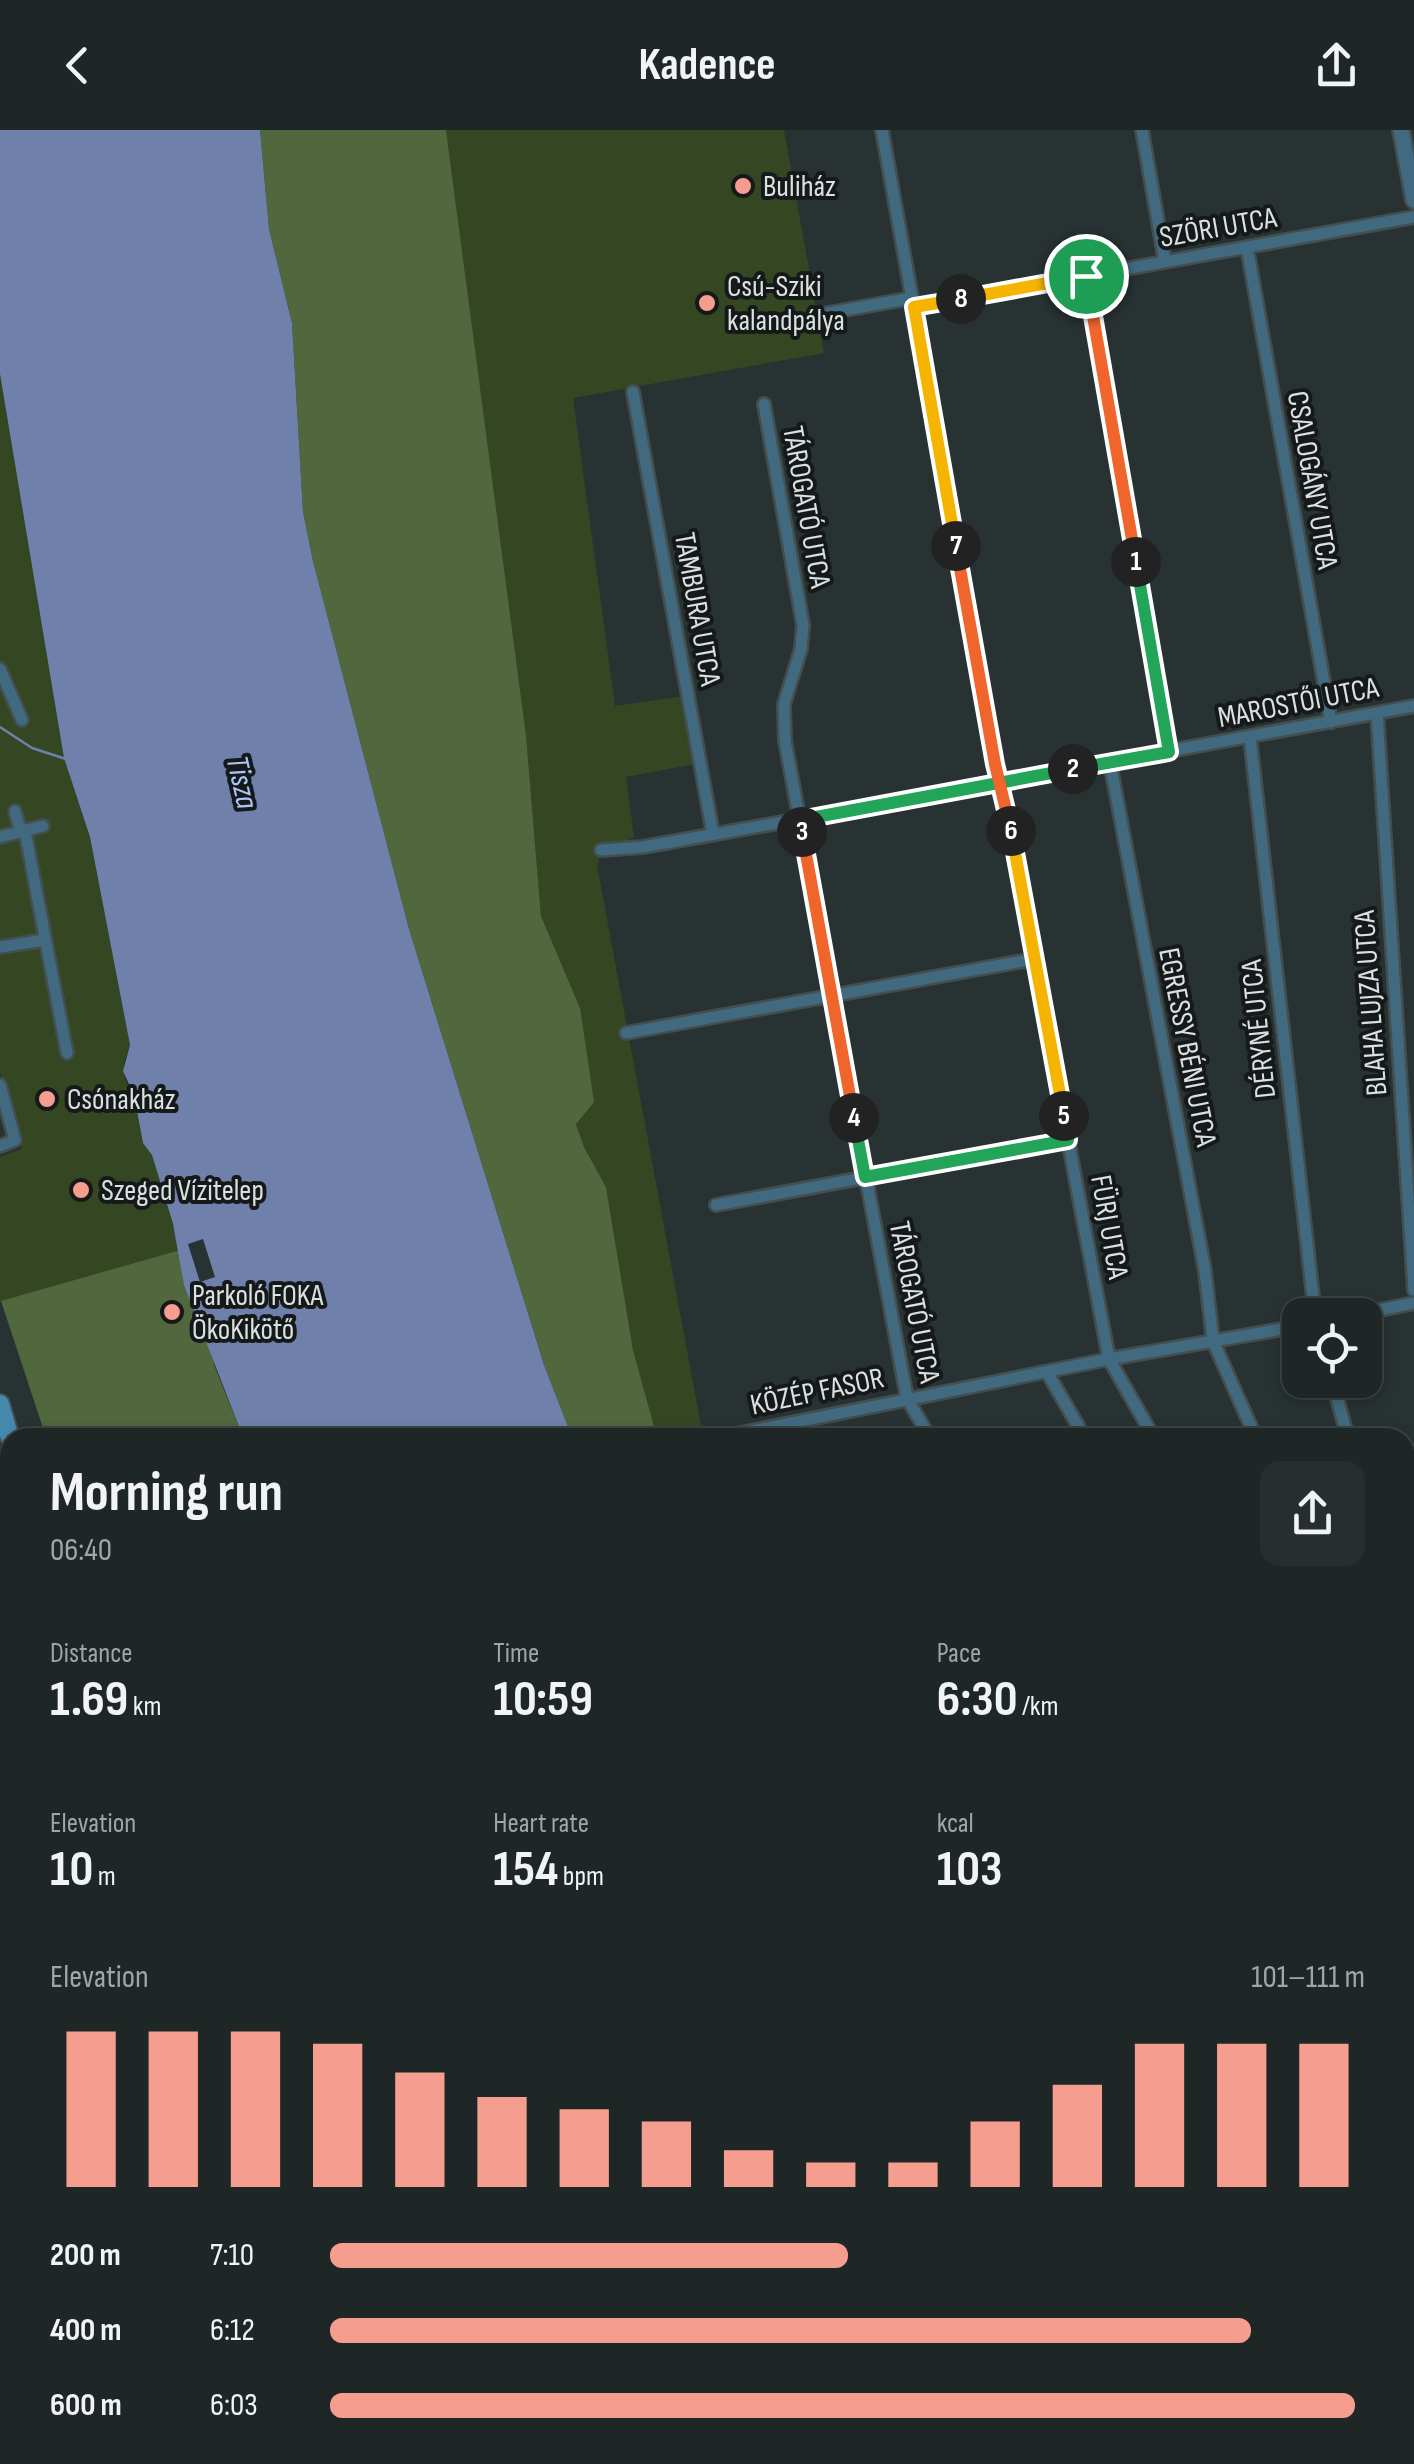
<!DOCTYPE html>
<html lang="en">
<head>
<meta charset="utf-8">
<style>
  body { margin:0; font-family:"Sofia Sans Condensed",sans-serif; background:#262e2e; color:#f1f3f6; height:100vh; display:flex; flex-direction:column; font-size:38px; white-space:nowrap }
  * { box-sizing:border-box; margin:0 }
  p { font-size:32px; color:#a1a5a7 }
  .icon { flex:none; width:55px; height:55px; fill:none; stroke:currentColor; stroke-width:2; stroke-linecap:round; stroke-linejoin:round }
  .map { position:relative; flex:1; overflow:hidden }
  .details { position:absolute; left:0px; top:1298px; width:1415px; height:1038px; display:flex; flex-direction:column; background:#1e2626; border-radius:30px 30px 0 0; box-shadow:0 5px 15px #0003,0 0 0 2px #3c4343 }
  .details>* { flex:none }
  .controls { position:absolute; left:1282px; top:1168px; display:grid; gap:20px }
  .controls a { display:grid; place-items:center; width:100px; height:100px; border-radius:20px; background:#1e2626; box-shadow:0 5px 15px #0003,0 0 0 2px #3c4343; font-size:50px }
  .pin { position:absolute; display:grid; place-items:center; width:85px; height:85px; color:#fff; margin:-42px; border:5px solid #fff; border-radius:50%; box-shadow:0 2px 10px #0007 }
  .km { position:absolute; width:50px; height:50px; margin:-25px; border-radius:50%; background:#222; color:#fff; font-size:28px; line-height:50px; text-align:center }
  .round { display:grid; place-items:center; flex:none; width:105px; height:105px; border-radius:20px; background:#262e2e }
  .overview { display:flex; align-items:center; justify-content:space-between; height:170px; padding:0 50px }
  h1 { font-size:55px; font-weight:700; line-height:75px }
  .metrics { display:grid; grid-template-columns:repeat(3,1fr); gap:15px; height:170px; padding:10px 50px }
  .metrics div { display:grid; align-content:center }
  .metrics b { font-size:50px; font-weight:700 }
  .metrics small { font-size:28px; font-weight:400 }
  .metrics p { font-size:28px }
  .chart { height:280px; padding:20px 50px }
  .chart p { display:flex; justify-content:space-between }
  .chart svg { width:100%; height:180px; margin-top:10px; stroke:#f59d8e; stroke-width:6 }
  ul { padding:0 50px; list-style:none; font-size:32px }
  li { display:grid; grid-template-columns:160px 120px 1fr; align-items:center; height:75px }
  li i { height:25px; border-radius:12px; background:#f59d8e }
  header { display:flex; justify-content:space-between; align-items:center; height:130px; padding:0 50px; background:#1e2626; font-size:45px; font-weight:700 }
  .map>svg:first-child { display:block }
</style>
</head>
<body>
<header><svg class="icon" aria-label="back" viewBox="0 0 24 24"><path d="M15 5l-7 7 7 7"/></svg>Kadence<svg class="icon" aria-label="share" viewBox="0 0 24 24"><path d="M12 15V3M7 8l5-5 5 5M5 13v7h14v-7"/></svg></header>
<div class="map">
<svg width="1414" height="2334" viewBox="0 0 1414 2334">
  <rect width="100%" height="100%" fill="#283232"/>
  <!-- green -->
  <path fill="#344722" d="M446 0H784L824 223 573 268 615 576 684 566 695 634 626 647 634 707 600 726 597 735 703 1307H657L633 1220 606 1057 584 1017 576 993 580 878 541 786 526 605Z
    M0 244 64 628 90 707 130 915 124 932 125 950 134 965 143 1013 152 1025 180 1120 0 1172V1027L22 1019 0 941Z
    M0 1733H10V1824L0 1808Z
    M2 1892 10 1906V2020L0 2025Z
    M1405 2260 1414 2268V2334H1080L1072 2325H1405Z
    M238 2325H388L389 2326 382 2334H230Z"/>
  <!-- forest -->
  <path fill="#51673e" d="M260 0H446L526 605 541 786 580 878 594 972 576 994 584 1017 606 1057 633 1220 657 1307H572L544 1235 409 799 313 431 303 382 292 193 269 99Z
    M180 1120 216 1240 243 1307H46L1 1171Z
    M655 2325H754L762 2334H665Z"/>
  <!-- water -->
  <path fill="#6f81aa" d="M0 0H260L269 99 292 193 303 382 313 431 409 799 544 1235 572 1307H243L184 1155 173 1094 152 1025 143 1013 134 965 123 941 130 915 90 707 64 628 0 244Z
    M754 2325H1072L1080 2334H762Z"/>
  <!-- pier -->
  <path fill="#283232" d="M203 1109 215 1147 200 1152 188 1114Z"/>
  <g fill="none" stroke-linecap="round" stroke-linejoin="round">
    <!-- stream -->
    <path stroke="#6f81aa" stroke-width="2.5" d="M0 597 32 618 66 629"/>
    <!-- minor casing -->
    <g stroke="#454e4e" stroke-width="16">
      <path id="minor" d="M882 0 995 634 1004 666 1109 1229 1154 1308
        M1142 0 1165 132
        M1247 117 1331 592
        M1086 146 1169 622
        M914 177 1414 87
        M817 185 912 168
        M633 262 713 704
        M764 274 803 495 801 519 784 574 785 611 907 1268 930 1308
        M0 539 22 590
        M1377 583 1414 1160
        M1250 607 1315 1185
        M1110 632 1205 1141 1213 1211 1256 1308
        M15 681 19 696 25 701 67 923
        M0 707 43 696
        M601 720 643 717 800 689 1414 576
        M0 817 44 810
        M626 903 1034 829
        M0 955 15 1010 0 1016
        M716 1075 1068 1010
        M1356 1185 1414 1173
        M1047 1242 1085 1308
        M1332 1250 1348 1308
        M716 1308 1109 1229 1300 1196
        M991 1308H996
        M0 1376 10 1373
        M1405 1669 1414 1682
        M0 1831 10 1848
        M1405 1834 1414 1830
        M1405 1952 1414 1962
        M1405 2027 1414 2017
        M0 2067 10 2062
        M0 2142 10 2151
        M1405 2253 1414 2262
        M0 2297 10 2304
        M41 2325 55 2334
        M198 2325 208 2334
        M538 2334 548 2325"/>
    </g>
    <!-- tertiary casing -->
    <g stroke="#454e4e" stroke-width="20">
      <path id="tertiary" d="M1401 0 1414 70
        M0 1595 10 1591
        M607 2325 617 2334"/>
    </g>
    <!-- secondary casing -->
    <g stroke="#454e4e" stroke-width="22">
      <path id="secondary" d="M0 1274 10 1308
        M131 2334 134 2325"/>
    </g>
    <!-- primary casing -->
    <g stroke="#454e4e" stroke-width="22">
      <path id="primary" d="M1405 1503 1414 1498"/>
    </g>
    <!-- minor -->
    <use href="#minor" stroke="#416a80" stroke-width="11"/>
    <!-- tertiary -->
    <use href="#tertiary" stroke="#416a80" stroke-width="15"/>
    <!-- secondary -->
    <use href="#secondary" stroke="#458aac" stroke-width="18"/>
    <!-- primary -->
    <use href="#primary" stroke="#46a2ce" stroke-width="18"/>
    <!-- primary-bridge casing -->
    <g stroke="#454e4e" stroke-width="22" stroke-linecap="butt">
      <path id="primary-bridge" d="M401 2334 409 2325"/>
    </g>
    <!-- primary-bridge -->
    <use href="#primary-bridge" stroke="#46a2ce" stroke-width="18"/>
  </g>
  <g fill="none" stroke-linecap="round" stroke-linejoin="round">
    <!-- split-1 casing -->
    <g stroke="#fff" stroke-width="20">
      <path id="split-1" d="M1086 146 1136 432"/>
    </g>
    <!-- split-2 casing -->
    <g stroke="#fff" stroke-width="20">
      <path id="split-2" d="M1073 639 1169 622 1136 432"/>
    </g>
    <!-- split-3 casing -->
    <g stroke="#fff" stroke-width="20">
      <path id="split-3" d="M802 702 800 690 1073 639"/>
    </g>
    <!-- split-4 casing -->
    <g stroke="#fff" stroke-width="20">
      <path id="split-4" d="M802 702 854 988"/>
    </g>
    <!-- split-5 casing -->
    <g stroke="#fff" stroke-width="20">
      <path id="split-5" d="M854 988 865 1047 1068 1010 1064 986"/>
    </g>
    <!-- split-6 casing -->
    <g stroke="#fff" stroke-width="20">
      <path id="split-6" d="M1011 701 1064 986"/>
    </g>
    <!-- split-7 casing -->
    <g stroke="#fff" stroke-width="20">
      <path id="split-7" d="M956 416 995 634 1011 701"/>
    </g>
    <!-- split-8 casing -->
    <g stroke="#fff" stroke-width="20">
      <path id="split-8" d="M956 416 914 177 961 169"/>
    </g>
    <!-- split-9 casing -->
    <g stroke="#fff" stroke-width="20">
      <path id="split-9" d="M961 169 1086 146"/>
    </g>
    <!-- split-1 -->
    <use href="#split-1" stroke="#f0652b" stroke-width="12"/>
    <!-- split-2 -->
    <use href="#split-2" stroke="#22a559" stroke-width="12"/>
    <!-- split-3 -->
    <use href="#split-3" stroke="#22a559" stroke-width="12"/>
    <!-- split-4 -->
    <use href="#split-4" stroke="#f0652b" stroke-width="12"/>
    <!-- split-5 -->
    <use href="#split-5" stroke="#22a559" stroke-width="12"/>
    <!-- split-6 -->
    <use href="#split-6" stroke="#f5b400" stroke-width="12"/>
    <!-- split-7 -->
    <use href="#split-7" stroke="#f0652b" stroke-width="12"/>
    <!-- split-8 -->
    <use href="#split-8" stroke="#f5b400" stroke-width="12"/>
    <!-- split-9 -->
    <use href="#split-9" stroke="#f5b400" stroke-width="12"/>
  </g>
  <!-- markers -->
  <g fill="#f59d8e" stroke="#151919" stroke-width="4">
    <circle cx="743" cy="56" r="10"/>
    <circle cx="707" cy="173" r="10"/>
    <circle cx="47" cy="969" r="10"/>
    <circle cx="81" cy="1060" r="10"/>
    <circle cx="172" cy="1182" r="10"/>
  </g>
  <g text-anchor="middle" stroke-width="8" stroke-linejoin="round" paint-order="stroke">
    <!-- poi labels -->
    <g font-size="30" fill="#dbe1e1" stroke="#151919" text-anchor="start">
      <text x="763" y="66">Buliház</text>
      <text x="727" y="166">Csú-Sziki<tspan x="727" dy="34">kalandpálya</tspan></text>
      <text x="67" y="979">Csónakház</text>
      <text x="101" y="1070">Szeged Vízitelep</text>
      <text x="192" y="1175">Parkoló FOKA<tspan x="192" dy="34">ÖkoKikötő</tspan></text>
    </g>
    <!-- street labels -->
    <g font-size="30" fill="#dbe1e1" stroke="#151919">
      <text transform="translate(1218 97) rotate(-10)" y="10">SZÖRI UTCA</text>
      <text transform="translate(1313 350) rotate(80)" y="10">CSALOGÁNY UTCA</text>
      <text transform="translate(807 377) rotate(80)" y="10">TÁROGATÓ UTCA</text>
      <text transform="translate(698 479) rotate(80)" y="10">TAMBURA UTCA</text>
      <text transform="translate(1298 572) rotate(-11)" y="10">MAROSTŐI UTCA</text>
      <text transform="translate(1370 873) rotate(-94)" y="10">BLAHA LUJZA UTCA</text>
      <text transform="translate(1258 899) rotate(-96)" y="10">DÉRYNÉ UTCA</text>
      <text transform="translate(1188 917) rotate(79)" y="10">EGRESSY BÉNI UTCA</text>
      <text transform="translate(1110 1097) rotate(80)" y="10">FÜRJ UTCA</text>
      <text transform="translate(915 1172) rotate(79)" y="10">TÁROGATÓ UTCA</text>
      <text transform="translate(817 1261) rotate(-12)" y="10">KÖZÉP FASOR</text>
    </g>
    <!-- water labels -->
    <g font-size="32" font-style="italic" fill="#acc3f7" stroke="#151919">
      <text transform="translate(243 652) rotate(77)" y="11">Tisza</text>
    </g>
  </g>
</svg>
<div class="controls">
<a><svg class="icon" aria-label="locate" viewBox="0 0 24 24"><circle cx="12" cy="12" r="6"/><path d="M12 2v4M12 18v4M2 12h4M18 12h4"/></svg></a>
</div>
<div class="pin" style="left:1086px;top:146px;background:#1e9e55"><svg class="icon" aria-label="arrive" viewBox="0 0 24 24"><path d="M6 21V4h12l-3 4 3 4H6"/></svg></div>
<b class="km" style="left:1136px;top:432px">1</b>
<b class="km" style="left:1073px;top:639px">2</b>
<b class="km" style="left:802px;top:702px">3</b>
<b class="km" style="left:854px;top:988px">4</b>
<b class="km" style="left:1064px;top:986px">5</b>
<b class="km" style="left:1011px;top:701px">6</b>
<b class="km" style="left:956px;top:416px">7</b>
<b class="km" style="left:961px;top:169px">8</b>
<section class="details">
<div class="overview"><div><h1>Morning run</h1><p>06:40</p></div><a class="round"><svg class="icon" aria-label="share" viewBox="0 0 24 24"><path d="M12 15V3M7 8l5-5 5 5M5 13v7h14v-7"/></svg></a></div>
<div class="metrics">
<div><p>Distance</p><b>1.69<small> km</small></b></div>
<div><p>Time</p><b>10:59</b></div>
<div><p>Pace</p><b>6:30<small> /km</small></b></div>
</div>
<div class="metrics">
<div><p>Elevation</p><b>10<small> m</small></b></div>
<div><p>Heart rate</p><b>154<small> bpm</small></b></div>
<div><p>kcal</p><b>103</b></div>
</div>
<div class="chart"><p><span>Elevation</span>101–111 m</p>
<svg viewBox="0 0 160 44" preserveAspectRatio="none"><path d="M5 44V6M15 44V6M25 44V6M35 44V9M45 44V16M55 44V22M65 44V25M75 44V28M85 44V35M95 44V38M105 44V38M115 44V28M125 44V19M135 44V9M145 44V9M155 44V9"/></svg>
</div>
<ul>
<li><b>200 m</b>7:10<i style="width:50%"></i></li>
<li><b>400 m</b>6:12<i style="width:89%"></i></li>
<li><b>600 m</b>6:03<i style="width:99%"></i></li>
</ul>
</section>
</div>
</body>
</html>
